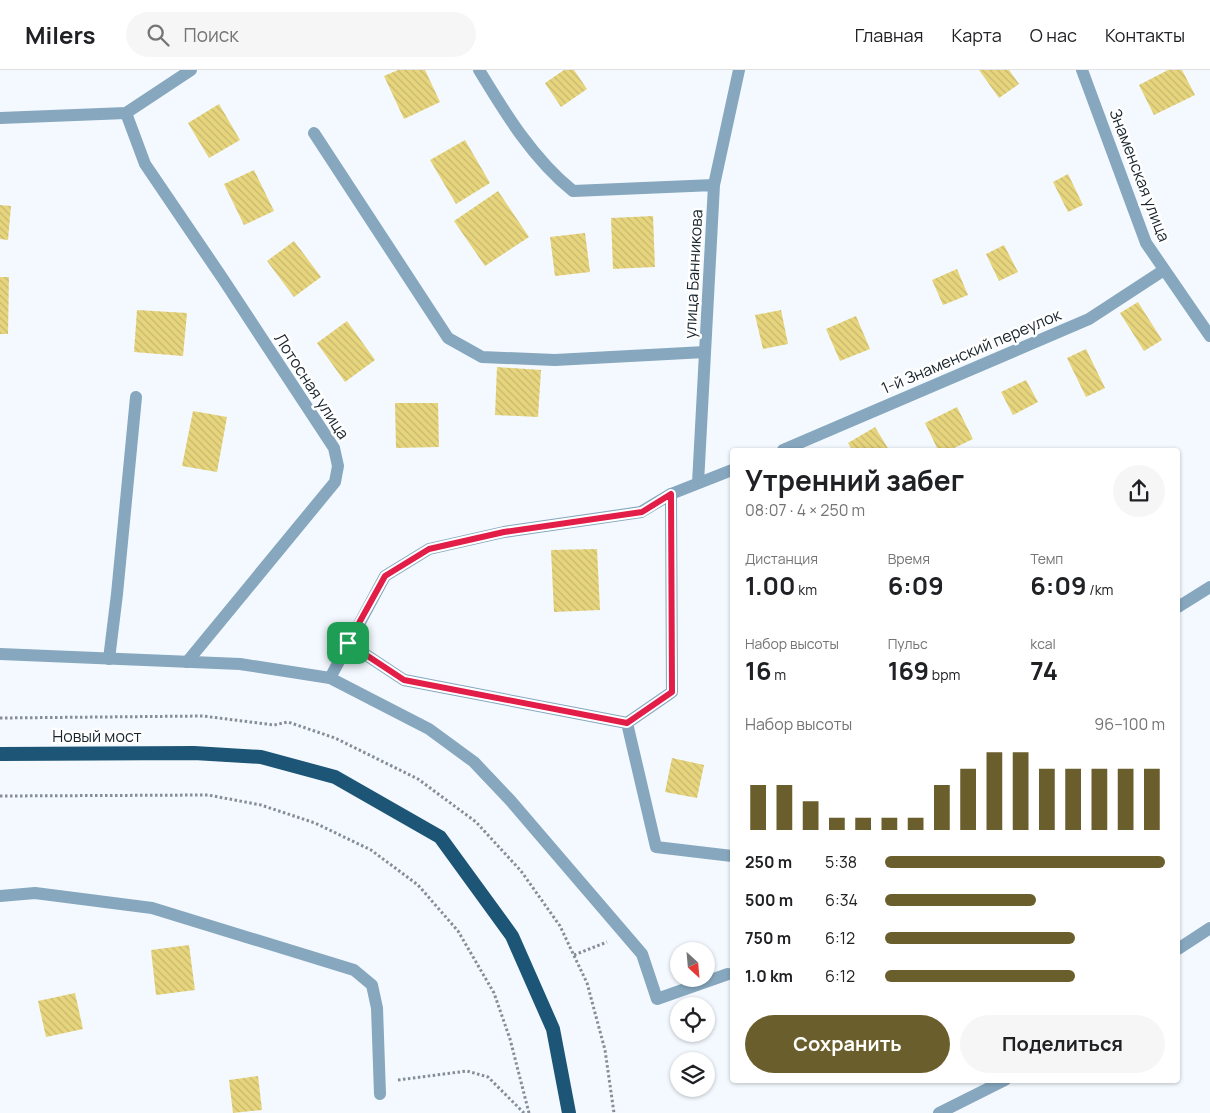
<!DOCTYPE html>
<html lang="ru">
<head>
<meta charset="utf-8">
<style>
  body { margin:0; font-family:Manrope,sans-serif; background:#f6f6f6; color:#202124; height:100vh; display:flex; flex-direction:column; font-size:19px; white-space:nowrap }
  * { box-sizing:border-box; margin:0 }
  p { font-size:16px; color:#757577 }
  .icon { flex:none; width:28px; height:28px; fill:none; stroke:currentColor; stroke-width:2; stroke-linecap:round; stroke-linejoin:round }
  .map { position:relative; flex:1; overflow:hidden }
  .details { position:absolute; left:730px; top:378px; width:450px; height:635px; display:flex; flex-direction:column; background:#fff; border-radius:5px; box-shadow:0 1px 4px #0004 }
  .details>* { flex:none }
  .needle { width:32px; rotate:154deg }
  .controls { position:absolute; left:670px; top:872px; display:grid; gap:10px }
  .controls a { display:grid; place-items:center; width:45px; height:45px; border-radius:50%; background:#fff; box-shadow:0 1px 4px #0004; font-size:25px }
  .pin { position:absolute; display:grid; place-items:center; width:42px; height:42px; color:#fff; margin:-21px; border-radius:10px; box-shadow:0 2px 8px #0006 }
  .round { display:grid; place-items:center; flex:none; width:52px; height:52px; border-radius:26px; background:#f6f6f6 }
  .summary { display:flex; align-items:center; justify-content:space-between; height:85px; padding:0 15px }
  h1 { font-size:28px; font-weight:700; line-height:38px }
  .figures { display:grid; grid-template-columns:repeat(3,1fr); gap:8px; height:85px; padding:5px 15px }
  .figures div { display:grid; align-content:center }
  .figures b { font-size:25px; font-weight:700 }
  .figures small { font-size:14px; font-weight:400 }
  .figures p { font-size:14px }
  .chart { height:140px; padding:10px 15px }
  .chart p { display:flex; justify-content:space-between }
  .chart svg { width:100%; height:90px; margin-top:5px; stroke:#6a5f2c; stroke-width:6 }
  .button { display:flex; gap:10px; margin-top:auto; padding:10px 15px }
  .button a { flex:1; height:58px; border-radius:30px; background:#6a5f2c; color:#fff; font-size:20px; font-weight:700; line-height:58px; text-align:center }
  .button a+a { background:#f6f6f6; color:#202124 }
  ul { padding:0 15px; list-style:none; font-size:16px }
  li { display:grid; grid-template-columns:80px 60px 1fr; align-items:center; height:38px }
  li i { height:12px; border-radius:6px; background:#6a5f2c }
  header { display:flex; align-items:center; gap:30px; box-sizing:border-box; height:70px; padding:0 25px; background:#fff; border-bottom:1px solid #e0e0e0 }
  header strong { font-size:24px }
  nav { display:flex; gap:28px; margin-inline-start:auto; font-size:18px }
  .search { width:350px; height:45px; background:#f6f6f6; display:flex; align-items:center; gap:12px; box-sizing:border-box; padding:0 18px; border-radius:28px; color:#757577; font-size:19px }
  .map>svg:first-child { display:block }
</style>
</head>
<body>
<header>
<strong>Milers</strong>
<div class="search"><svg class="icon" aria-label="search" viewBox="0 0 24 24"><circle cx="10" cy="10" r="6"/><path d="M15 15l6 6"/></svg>Поиск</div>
<nav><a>Главная</a><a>Карта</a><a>О нас</a><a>Контакты</a></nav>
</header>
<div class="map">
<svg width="1210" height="1043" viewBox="0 0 1210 1043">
  <defs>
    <pattern id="building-back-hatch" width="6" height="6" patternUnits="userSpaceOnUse" patternTransform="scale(1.25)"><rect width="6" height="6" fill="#e7d57e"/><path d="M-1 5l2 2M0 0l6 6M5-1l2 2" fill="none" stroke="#c6b76d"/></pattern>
  </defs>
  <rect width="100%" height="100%" fill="#f3f9fe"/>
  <!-- building -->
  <path fill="url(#building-back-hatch)" d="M398 0H425L440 32 404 49 384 6Z
    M564 0H574L587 19 561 37 545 13Z
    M979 0H1009L1019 14 999 28Z
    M1168 0H1182L1195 25 1154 45 1139 15Z
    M219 34 240 70 209 88 188 53Z
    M465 70 490 113 456 134 430 90Z
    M254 100 274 141 244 155 224 114Z
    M1068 104 1083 135 1068 142 1053 112Z
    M498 121 529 167 485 196 454 151Z
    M0 135 11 136 8 170 0 169Z
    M653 146 655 197 613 199 611 148Z
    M585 163 590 202 555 206 550 167Z
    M294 171 321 207 294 227 267 191Z
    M1004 175 1018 202 999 211 986 184Z
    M957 199 968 225 943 235 932 210Z
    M0 207H9L8 264H0Z
    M1138 232 1162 270 1144 281 1120 243Z
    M137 240 187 243 183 286 134 282Z
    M781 240 788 274 763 279 755 245Z
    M856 246 870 279 840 291 826 259Z
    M347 251 375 290 345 312 317 273Z
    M1086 279 1105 318 1086 327 1067 288Z
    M497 297 541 300 538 347 495 345Z
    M1026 310 1038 332 1013 345 1001 322Z
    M395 333H438L439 377 396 378Z
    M957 337 973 369 950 380H938L925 353Z
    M193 341 227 347 217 402 182 396Z
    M875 357 889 380H852L848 373Z
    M597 479 600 540 554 542 551 480Z
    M672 688 704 695 697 728 665 722Z
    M189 875 195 920 156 925 151 880Z
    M75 923 83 959 46 967 38 931Z
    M258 1006 262 1040 233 1043 229 1010Z"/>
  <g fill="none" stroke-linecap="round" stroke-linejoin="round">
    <!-- path -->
    <path stroke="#858e95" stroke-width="3" stroke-dasharray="2.5 2.5" stroke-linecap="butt" d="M0 648 203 646 274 655 288 652 335 668 418 709 476 752 521 801 560 856 587 913 605 980 614 1043
      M0 726 208 725 261 735 315 753 371 780 418 815 458 861 494 923 510 969 529 1043
      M574 885 607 872
      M398 1010 467 1001 488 1007 524 1043"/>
    <!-- service -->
    <path stroke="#86a7be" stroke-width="12" d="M126 43 145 94 223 209 334 378 338 396 335 412 187 592
      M314 63 448 268 482 287 555 290 705 282
      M1178 537 1210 517
      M348 573 404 610 627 653 672 622 671 424
      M109 589 117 524 136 327
      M330 608 429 659 474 692 510 730 642 884 657 929 728 904
      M627 653 656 777 732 786
      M0 826 35 823 152 838 354 900 372 915 377 938 380 1024"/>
    <!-- minor -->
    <path stroke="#86a7be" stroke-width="12" d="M479 0C505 43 533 89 573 121L714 115
      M1082 0 1146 173 1210 266
      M0 48 126 43 191 0
      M783 380 1089 249 1164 200
      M698 413 714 115 739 0
      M0 584 240 594 330 608 385 506 429 479 504 462 641 442 671 424 732 400
      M1178 879 1210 858
      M939 1043 1005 1010"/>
    <!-- trunk -->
    <path stroke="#1c5576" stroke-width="14" d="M0 684 194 683 261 687 335 707 440 767 512 866 553 959 569 1043"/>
  </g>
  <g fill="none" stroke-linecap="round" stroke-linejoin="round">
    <!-- route casing -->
    <g stroke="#fff" stroke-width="10">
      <path id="route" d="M671 424 672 622 627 653 404 610 348 573 385 506 429 479 504 462 642 442Z"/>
    </g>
    <!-- route -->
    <use href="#route" stroke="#e11d48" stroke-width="6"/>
  </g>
  <g text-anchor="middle" stroke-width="5" stroke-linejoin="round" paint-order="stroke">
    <!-- street labels -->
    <g font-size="16" fill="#19252d" stroke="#fff">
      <text transform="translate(1140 105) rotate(69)" y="6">Знаменская улица</text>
      <text transform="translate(693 204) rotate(-87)" y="6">улица Банникова</text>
      <text transform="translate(971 281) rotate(-23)" y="6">1-й Знаменский переулок</text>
      <text transform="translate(312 316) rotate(57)" y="6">Лотосная улица</text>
      <text x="97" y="672">Новый мост</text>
    </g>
  </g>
</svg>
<div class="controls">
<a><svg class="needle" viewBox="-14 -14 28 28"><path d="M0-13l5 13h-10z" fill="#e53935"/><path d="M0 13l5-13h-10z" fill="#757577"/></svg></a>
<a><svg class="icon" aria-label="locate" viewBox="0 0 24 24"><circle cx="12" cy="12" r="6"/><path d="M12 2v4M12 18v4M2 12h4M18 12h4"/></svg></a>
<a><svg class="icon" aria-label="layers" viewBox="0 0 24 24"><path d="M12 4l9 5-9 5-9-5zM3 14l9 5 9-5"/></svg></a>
</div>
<div class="pin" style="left:348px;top:573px;background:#1e9e55"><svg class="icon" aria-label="arrive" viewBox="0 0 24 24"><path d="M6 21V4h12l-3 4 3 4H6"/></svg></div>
<section class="details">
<div class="summary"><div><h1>Утренний забег</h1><p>08:07 · 4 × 250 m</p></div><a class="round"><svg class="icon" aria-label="share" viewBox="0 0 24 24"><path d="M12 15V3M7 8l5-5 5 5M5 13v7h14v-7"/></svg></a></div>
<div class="figures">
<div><p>Дистанция</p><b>1.00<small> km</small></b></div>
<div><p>Время</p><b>6:09</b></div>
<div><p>Темп</p><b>6:09<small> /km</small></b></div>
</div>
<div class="figures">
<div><p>Набор высоты</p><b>16<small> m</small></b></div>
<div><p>Пульс</p><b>169<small> bpm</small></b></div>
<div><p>kcal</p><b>74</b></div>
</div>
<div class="chart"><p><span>Набор высоты</span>96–100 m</p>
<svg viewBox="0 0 160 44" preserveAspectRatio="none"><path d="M5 44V22M15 44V22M25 44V30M35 44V38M45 44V38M55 44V38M65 44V38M75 44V22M85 44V14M95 44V6M105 44V6M115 44V14M125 44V14M135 44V14M145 44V14M155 44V14"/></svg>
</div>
<ul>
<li><b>250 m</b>5:38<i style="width:100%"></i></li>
<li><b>500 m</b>6:34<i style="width:54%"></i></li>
<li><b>750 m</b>6:12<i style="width:68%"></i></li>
<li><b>1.0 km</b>6:12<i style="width:68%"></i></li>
</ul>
<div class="button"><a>Сохранить</a><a>Поделиться</a></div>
</section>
</div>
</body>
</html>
